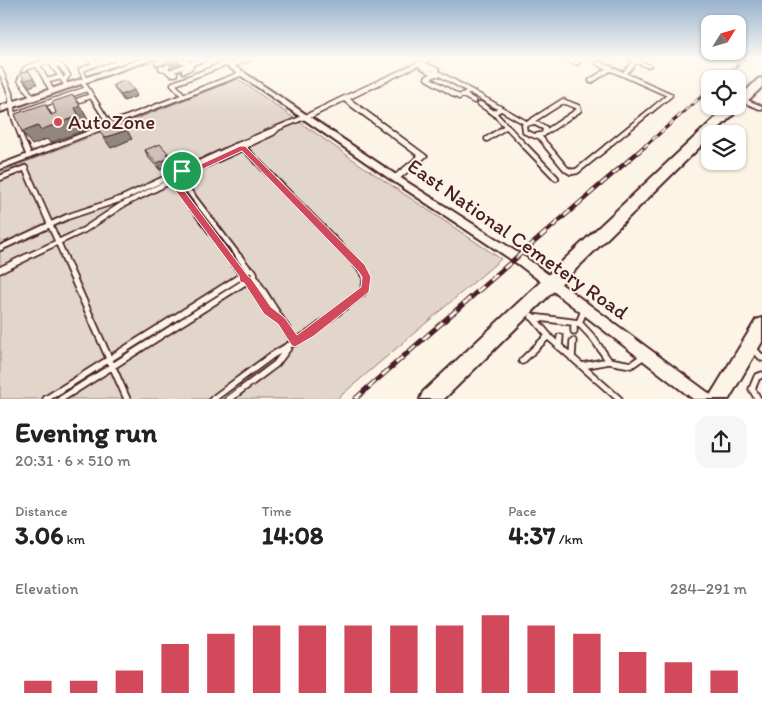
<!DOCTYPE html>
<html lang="en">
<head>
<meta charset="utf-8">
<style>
  body { margin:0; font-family:Itim,sans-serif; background:#f6f6f6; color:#222; height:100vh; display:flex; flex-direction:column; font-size:19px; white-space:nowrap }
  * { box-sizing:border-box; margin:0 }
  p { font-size:16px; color:#767676 }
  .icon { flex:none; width:28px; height:28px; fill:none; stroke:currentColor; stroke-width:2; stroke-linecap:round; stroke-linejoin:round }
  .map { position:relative; height:399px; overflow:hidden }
  .drawer { display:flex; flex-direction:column; background:#fff; flex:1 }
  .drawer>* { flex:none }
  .needle { width:32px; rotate:53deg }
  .buttons { position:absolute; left:701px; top:15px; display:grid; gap:10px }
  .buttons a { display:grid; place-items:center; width:45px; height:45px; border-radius:10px; background:#fff; box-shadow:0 1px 4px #0004; font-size:25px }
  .pin { position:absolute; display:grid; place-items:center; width:42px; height:42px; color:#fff; margin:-21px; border:2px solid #fff; border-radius:50%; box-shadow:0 1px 5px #0007 }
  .round { display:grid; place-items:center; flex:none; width:52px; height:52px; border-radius:15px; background:#f6f6f6 }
  .headline { display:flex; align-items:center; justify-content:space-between; height:85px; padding:0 15px }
  h1 { font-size:28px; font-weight:800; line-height:38px }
  .figures { display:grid; grid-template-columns:repeat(3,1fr); gap:8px; height:85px; padding:5px 15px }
  .figures div { display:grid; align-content:center }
  .figures b { font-size:25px; font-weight:800 }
  .figures small { font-size:14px; font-weight:400 }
  .figures p { font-size:14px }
  .chart { height:140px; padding:10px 15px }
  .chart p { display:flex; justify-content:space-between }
  .chart svg { width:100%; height:90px; margin-top:5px; stroke:#d1495b; stroke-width:6 }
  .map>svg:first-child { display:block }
</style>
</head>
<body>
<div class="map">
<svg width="762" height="399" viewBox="0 0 762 399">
  <rect width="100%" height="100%" fill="#fcf5e5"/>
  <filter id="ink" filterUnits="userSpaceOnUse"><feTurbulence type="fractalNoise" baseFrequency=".02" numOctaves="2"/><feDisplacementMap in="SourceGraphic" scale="10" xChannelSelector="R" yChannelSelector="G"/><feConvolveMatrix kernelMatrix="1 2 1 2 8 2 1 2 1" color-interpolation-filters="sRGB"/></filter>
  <g filter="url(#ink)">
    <!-- green -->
    <path fill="#e2d5ca" stroke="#967a7a" d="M238 79 364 167 501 259 337 399H0V172Z"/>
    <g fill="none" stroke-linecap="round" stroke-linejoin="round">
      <!-- service-far2 casing -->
      <g stroke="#4a1f2b" stroke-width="7">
        <path id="service-far2" d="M91 59 95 64 112 59
          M181 61 186 62 187 59
          M53 63 60 65 68 75 64 81
          M157 63 164 61
          M420 63 437 70 432 73 421 66 422 64
          M598 63 670 95 606 147
          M37 64 52 91
          M230 65 249 59
          M161 68 166 69 168 66
          M166 69 171 74H175
          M0 70 10 93 13 115 25 147
          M184 71 191 67 187 63
          M169 72 204 59
          M435 72 438 73
          M438 73 470 91 459 97 427 78Z
          M624 74 636 61
          M86 80 81 70 95 64
          M46 81 61 77
          M82 81 110 125
          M591 81 611 68
          M470 91 526 123
          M463 95 474 101
          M184 96 173 84 227 63
          M33 98 20 80 25 69 28 67 50 61 67 86
          M71 103 91 96
          M480 104 494 113 500 109
          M494 113 526 147
          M13 115 87 89
          M116 122 243 73
          M530 122 563 101 578 107 579 110 546 132
          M533 122 545 128 544 134 535 136 525 132 524 125Z
          M278 128 305 117
          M539 136 548 147
          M487 139 507 126
          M52 147 104 127
          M233 147 278 128 273 133 243 147"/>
      </g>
      <!-- service-far1 casing -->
      <g stroke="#4a1f2b" stroke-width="8">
        <path id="service-far1" d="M25 146 29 156
          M525 146 556 178
          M547 146 566 169 571 172 577 171 608 146
          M243 147 352 258
          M0 167 55 146
          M173 171H182L185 177 177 183 166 180Z
          M182 171 236 146
          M185 174 246 146
          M0 178 25 168 65 258
          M181 181 240 258
          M174 183 231 258
          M0 248 67 217 121 199 166 178
          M24 258 84 230 122 205 169 182"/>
      </g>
      <!-- service casing -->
      <g stroke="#4a1f2b" stroke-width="9">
        <path id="service" d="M64 257 127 399
          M239 257 249 270
          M243.5 275a5.5 5.5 0 1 1 11 0a5.5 5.5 0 1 1-11 0Z
          M0 270 27 257
          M254 277 295 342
          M532 316 551 339 619 399
          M532 317 579 323 593 338 609 361 631 365 644 356
          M574 323V331
          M579 323 585 308
          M559 347 560 337
          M753 348 762 358
          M572 358 573 341
          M522 361 548 336
          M582 366 609 361
          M46 399 243 275 230 257
          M61 399 248 280 267 310 281 321
          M213 399 271 356 310 333 362 293C372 278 361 268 350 257
          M229 399 276 364 288 348
          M758 399 752 389 757 377 762 375"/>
      </g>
      <!-- minor casing -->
      <g stroke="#4a1f2b" stroke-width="3">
        <path id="minor" d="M425 59H432L350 99 427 156 398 180H392L391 178 418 156 344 101 308 119H305L301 117 342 97Z
          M564 59H572L580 63 577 65Z
          M628 59H636L652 66 647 67Z
          M742 98 762 106V110L740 101V99Z"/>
      </g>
      <!-- tertiary casing -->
      <g stroke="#4a1f2b" stroke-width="4">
        <path id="tertiary" d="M217 59H224L396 175 526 258 710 394 712 399H693L518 264 390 179Z"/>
      </g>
      <!-- primary casing -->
      <g stroke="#4a1f2b" stroke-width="4">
        <path id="primary" d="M141 59H153L0 112V106Z"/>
      </g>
      <!-- trunk casing -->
      <g stroke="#4a1f2b" stroke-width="4">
        <path id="trunk" d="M762 78V87L713 134H710V137L444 399H420L423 392 728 106H738V99L758 79Z
          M762 318V342L729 399H708L756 320Z"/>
      </g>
      <!-- service-far2 -->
      <use href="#service-far2" stroke="#fcf5e5" stroke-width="4"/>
      <!-- service-far1 -->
      <use href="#service-far1" stroke="#fcf5e5" stroke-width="4.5"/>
      <!-- service -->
      <use href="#service" stroke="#fcf5e5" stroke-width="5.5"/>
      <!-- minor -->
      <use href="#minor" fill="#fcf5e5" fill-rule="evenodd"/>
      <!-- tertiary -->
      <use href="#tertiary" fill="#fcf5e5" fill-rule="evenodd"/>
      <!-- primary -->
      <use href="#primary" fill="#fcf5e5" fill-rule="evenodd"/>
      <!-- trunk -->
      <use href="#trunk" fill="#fcf5e5" fill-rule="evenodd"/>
      <!-- rail-far2 casing -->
      <g stroke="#4a1f2b" stroke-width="3">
        <path id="rail-far2" d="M722 79 745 59
          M644 147 710 89"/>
      </g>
      <!-- rail-far1 casing -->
      <g stroke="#4a1f2b" stroke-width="4.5">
        <path id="rail-far1" d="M516 258 645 146"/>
      </g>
      <!-- rail casing -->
      <g stroke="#4a1f2b" stroke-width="5">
        <path id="rail" d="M355 399 517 257"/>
      </g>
      <!-- rail-far2 -->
      <use href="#rail-far2" stroke="#fcf5e5" stroke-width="2" stroke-dasharray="5.5" stroke-linecap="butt"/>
      <!-- rail-far1 -->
      <use href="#rail-far1" stroke="#fcf5e5" stroke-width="2.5" stroke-dasharray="8" stroke-linecap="butt"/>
      <!-- rail -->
      <use href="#rail" stroke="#fcf5e5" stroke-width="3" stroke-dasharray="9" stroke-linecap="butt"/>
    </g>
    <!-- wall -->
    <path fill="#b2a59d" stroke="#4a1f2b" d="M167 59H177L179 64 173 66Z
      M113 85 137 96 124 101 117 92Z
      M145 150 171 160H170L172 164 160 170 148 157Z"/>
    <!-- shaded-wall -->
    <path fill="#918680" stroke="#4a1f2b" d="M175 59H177L179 64 173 66 171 60Z
      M29 71 37 84 30 87 25 80Z
      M134 90 137 96 124 101 121 95Z
      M73 95 88 119 83 120 88 129 50 143 47 139 32 145 22 132 51 115 45 104 54 117 75 108Z
      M127 130 132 139 111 148 104 138Z
      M168 153 171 160H170L172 164 160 170 157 163Z"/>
    <!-- building -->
    <path fill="#cfc0b7" stroke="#4a1f2b" d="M29 71 33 78 25 80 20 73Z
      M126 80 134 90 121 95 113 85Z
      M73 95 80 106 75 108 79 116 40 130 38 126 22 132 15 114 45 104 51 115 56 113 52 102Z
      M119 118 127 130 104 138 97 127Z
      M160 144 168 153 166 154 169 158 157 163 145 150Z"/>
  </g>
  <!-- sky -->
  <linearGradient id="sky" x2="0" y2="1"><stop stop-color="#98b1cd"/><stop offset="0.51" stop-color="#fefaf3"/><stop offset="1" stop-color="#fefaf3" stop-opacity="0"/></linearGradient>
  <rect width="762" height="115" fill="url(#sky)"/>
  <!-- route -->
  <path fill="#d1495b" stroke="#fff" fill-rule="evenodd" d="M240 146H245L365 265 371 277 369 292 314 336 295 347 292 346 278 324 264 314 244 283 240 282 239 276 171 185 162 180 167 171 182 168 186 171ZM242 151 358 271 362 277 361 287 297 335 285 318 271 307 251 278 248 276 177 181 171 179 173 175 180 174 183 176H188Z"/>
  <!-- markers -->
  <circle fill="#d1495b" stroke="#fcf5e5" stroke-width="2" cx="58" cy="122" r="5"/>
  <g text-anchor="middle" stroke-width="4" stroke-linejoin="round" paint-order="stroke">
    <!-- poi labels -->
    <g font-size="21" fill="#4a1f2b" stroke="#fcf5e5" text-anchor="start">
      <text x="68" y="129">AutoZone</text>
    </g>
    <!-- street labels -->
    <g font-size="21" fill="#4a1f2b" stroke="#fcf5e5">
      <text transform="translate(518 239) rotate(35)" y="7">East National Cemetery Road</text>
    </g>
  </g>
</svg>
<div class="buttons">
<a><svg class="needle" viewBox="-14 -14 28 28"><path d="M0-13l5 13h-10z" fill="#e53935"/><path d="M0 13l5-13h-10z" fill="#767676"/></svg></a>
<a><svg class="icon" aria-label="locate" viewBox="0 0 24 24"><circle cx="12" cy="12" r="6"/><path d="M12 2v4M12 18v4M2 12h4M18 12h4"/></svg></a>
<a><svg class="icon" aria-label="layers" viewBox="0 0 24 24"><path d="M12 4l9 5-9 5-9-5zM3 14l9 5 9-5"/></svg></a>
</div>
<div class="pin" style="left:182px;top:171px;background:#1e9e55"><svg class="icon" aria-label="arrive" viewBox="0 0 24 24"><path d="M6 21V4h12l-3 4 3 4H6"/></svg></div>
</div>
<section class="drawer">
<div class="headline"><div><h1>Evening run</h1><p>20:31 · 6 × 510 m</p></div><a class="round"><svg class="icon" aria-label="share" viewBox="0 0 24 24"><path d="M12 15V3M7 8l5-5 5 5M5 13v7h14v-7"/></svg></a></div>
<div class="figures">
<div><p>Distance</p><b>3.06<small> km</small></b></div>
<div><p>Time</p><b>14:08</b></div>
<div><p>Pace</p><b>4:37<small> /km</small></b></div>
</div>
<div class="chart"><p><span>Elevation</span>284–291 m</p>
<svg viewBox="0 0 160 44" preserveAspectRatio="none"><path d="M5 44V38M15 44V38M25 44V33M35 44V20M45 44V15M55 44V11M65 44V11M75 44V11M85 44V11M95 44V11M105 44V6M115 44V11M125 44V15M135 44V24M145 44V29M155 44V33"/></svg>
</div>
</section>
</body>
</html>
